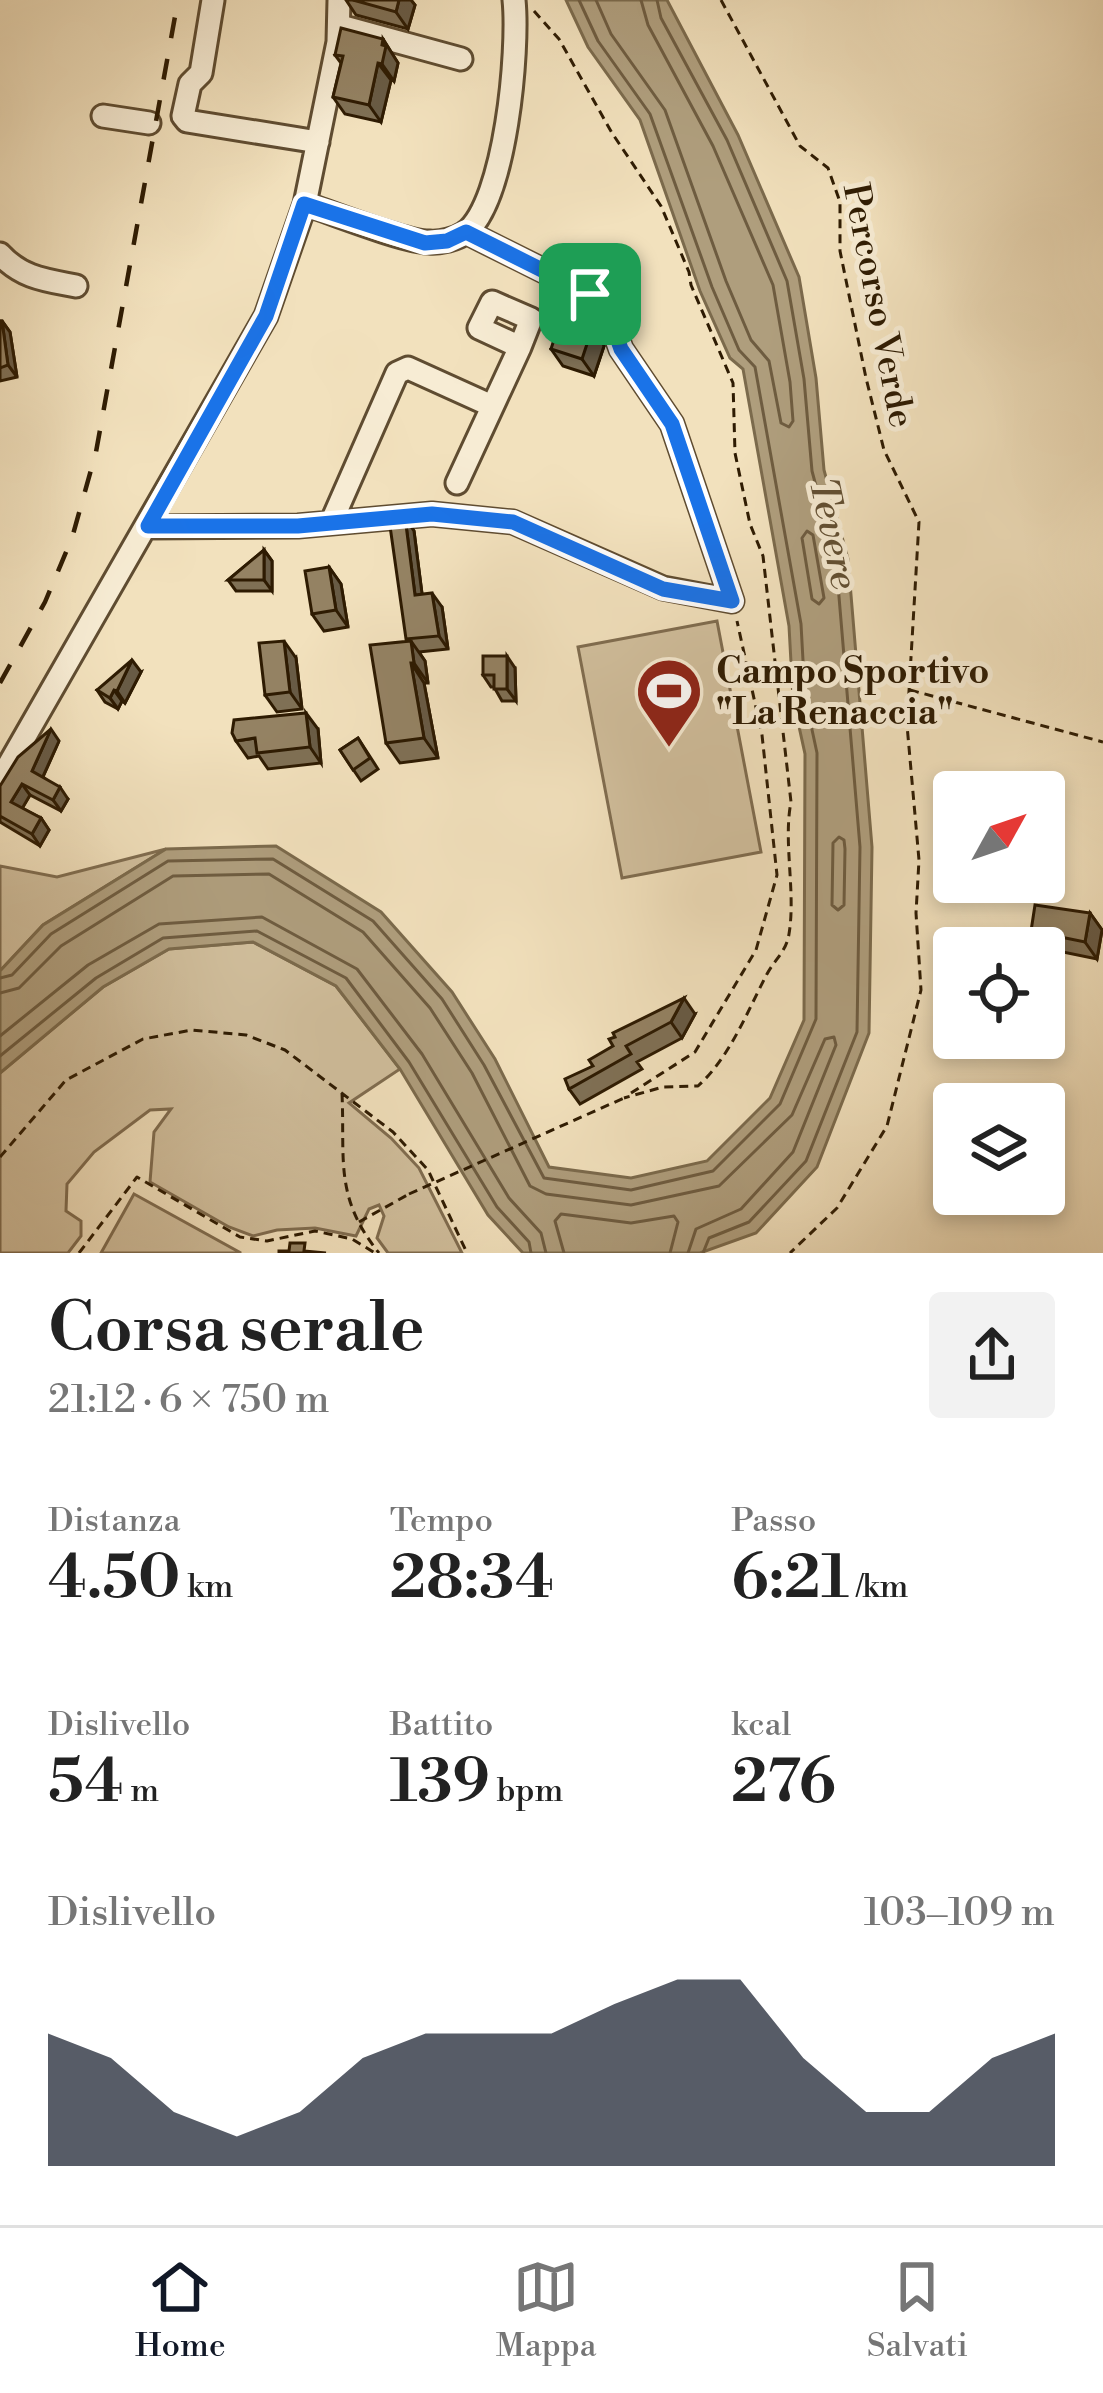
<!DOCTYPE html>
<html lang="it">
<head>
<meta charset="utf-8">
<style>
  body { margin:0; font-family:"Libre Bodoni",serif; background:#f2f2f2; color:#222; height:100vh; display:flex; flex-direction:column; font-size:45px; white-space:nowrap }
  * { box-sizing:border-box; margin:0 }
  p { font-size:39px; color:#767676 }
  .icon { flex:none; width:66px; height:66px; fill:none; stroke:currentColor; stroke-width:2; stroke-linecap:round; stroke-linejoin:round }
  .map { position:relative; height:1253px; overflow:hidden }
  .details { display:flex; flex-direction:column; background:#fff; flex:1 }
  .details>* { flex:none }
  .needle { width:78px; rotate:50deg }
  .fabs { position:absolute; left:933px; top:771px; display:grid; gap:24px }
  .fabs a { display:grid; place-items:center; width:132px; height:132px; border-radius:12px; background:#fff; box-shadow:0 6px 18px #0003; font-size:60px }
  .pin { position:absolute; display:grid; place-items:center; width:102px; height:102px; color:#fff; margin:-51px; border-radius:24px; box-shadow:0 6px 18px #0006 }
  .round { display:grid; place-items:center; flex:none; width:126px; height:126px; border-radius:12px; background:#f2f2f2 }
  .overview { display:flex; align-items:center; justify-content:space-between; height:204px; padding:0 48px }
  h1 { font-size:66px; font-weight:600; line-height:90px }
  .stats { display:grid; grid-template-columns:repeat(3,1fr); gap:18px; height:204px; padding:12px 48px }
  .stats div { display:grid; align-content:center }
  .stats b { font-size:60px; font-weight:600 }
  .stats small { font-size:33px; font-weight:400 }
  .stats p { font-size:33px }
  .chart { height:336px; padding:24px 48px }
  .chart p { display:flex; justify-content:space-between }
  .chart svg { width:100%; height:216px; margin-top:12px; fill:#111827; opacity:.7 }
  .tabs { display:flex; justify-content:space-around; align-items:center; height:168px; border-top:3px solid #e0e0e0; background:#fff; font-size:33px; color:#767676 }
  .tabs a { display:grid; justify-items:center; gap:6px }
  .tabs .on { color:#111827 }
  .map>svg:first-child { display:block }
</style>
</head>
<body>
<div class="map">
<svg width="1103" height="1253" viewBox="0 0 1103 1253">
  <rect width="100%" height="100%" fill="#f2e1bd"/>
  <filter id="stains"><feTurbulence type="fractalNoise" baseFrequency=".00167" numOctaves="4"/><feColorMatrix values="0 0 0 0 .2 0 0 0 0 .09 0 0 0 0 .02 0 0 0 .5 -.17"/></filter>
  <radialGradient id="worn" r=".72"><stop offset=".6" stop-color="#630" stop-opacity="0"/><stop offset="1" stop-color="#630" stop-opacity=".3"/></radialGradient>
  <!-- green -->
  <path fill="#d1bf9d" stroke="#806d50" stroke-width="3" d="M717 621 761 852 622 878 578 647Z
    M166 849 43 925 0 971V866L57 877Z
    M253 942 336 986 400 1069 349 1103 391 1138 419 1168 462 1253H388L377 1238 384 1216 379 1205 369 1209 356 1236 315 1228 277 1230 253 1236 229 1227 150 1182 154 1132 171 1109 150 1110 94 1152 67 1184 66 1211 81 1221V1236L68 1253H0V1073L103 987 169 949Z
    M134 1194 241 1253H101Z"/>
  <!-- water -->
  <path fill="#af9e7d" stroke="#7b6a4c" stroke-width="3" d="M566 0H667L738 135 799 277 816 378 824 470 848 559 872 847 869 1033 817 1167 756 1233 700 1253H523L488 1215 400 1069 336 986 253 942 169 949 103 987 0 1073V971L43 925 166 849 276 846 381 912 452 992 495 1059 549 1167 631 1178 707 1161 770 1098 804 1020 805 754 793 699 789 626 743 369 730 358 700 291 640 120 588 47Z"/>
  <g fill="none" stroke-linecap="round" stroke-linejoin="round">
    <!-- shore -->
    <path stroke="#6e5c40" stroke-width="3" d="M596 0 611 34 665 110 726 281 751 340 769 361 781 423 789 427 793 421 790 382 773 285 713 146 648 25 641 0
      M657 0 661 18 727 140 787 281 804 379 812 471 836 561 860 847 857 1032 806 1161 749 1222 709 1238 703 1253
      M807 531 813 535 824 598 819 604 812 599 802 538Z
      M839 837 844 840 845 849 844 905 838 910 832 905 833 843Z
      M0 978 12 975 51 934 168 861 273 859 373 921 442 999 484 1065 544 1178 631 1190 713 1171 780 1104 816 1019 817 753 805 697 801 624 755 367 739 350 712 287 650 114 598 41 579 0
      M0 993 19 988 61 946 173 876 269 874 363 932 430 1008 472 1073 530 1186 546 1194 631 1205 719 1186 792 1115 825 1039 834 1037 836 1045 793 1152 741 1209 696 1229 688 1253
      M0 1036 88 965 159 924 262 917 357 969 422 1054 509 1198 541 1233 546 1253
      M0 1056 96 978 163 938 257 931 346 978 409 1062 497 1207 529 1242 531 1253
      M564 1253 555 1221 561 1214 631 1223 674 1216 678 1222 670 1253"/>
    <!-- minor casing -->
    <g stroke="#5f4c31" stroke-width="27">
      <path id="minor" d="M213 0 201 73 190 84 183 116 187 121 318 142
        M340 26 461 59
        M103 116 149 123
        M305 204C333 213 404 242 429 242 441 243 456 239 465 233 506 202 519 49 514 0
        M0 254C22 278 45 280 76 286
        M492 302 531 319 520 347 479 328Z
        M457 483 520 347
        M331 523 397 373 408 368 492 406
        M148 527 298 526 432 514 513 522 663 588 732 601 672 424 621 349 610 318 590 294 466 232
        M0 780 266 316 305 204 338 42 339 0"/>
    </g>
    <!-- path -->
    <path stroke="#2e1b02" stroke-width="3" stroke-dasharray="9 6" stroke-linecap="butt" d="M721 0 800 146 828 168 840 202V251L866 378 884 450 919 522 907 725 919 860 916 913 921 990 887 1126 837 1208 790 1253
      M534 11 559 39 612 133 661 206 689 272 691 285 733 383 735 453 750 524 763 556 791 802C783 842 796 892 789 934 786 952 775 959 767 974 747 1012 730 1057 698 1086L663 1087 624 1098
      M910 690 1103 742
      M342 1093C345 1160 334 1197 379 1253
      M631 1093 695 1052 756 950 777 875 762 735 737 621
      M0 1157 66 1080 143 1039 192 1030 246 1035 285 1050 393 1132 428 1170 467 1253
      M359 1222 409 1194
      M79 1253 137 1177 240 1237 267 1241 315 1231 352 1239 375 1253"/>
    <!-- minor -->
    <use href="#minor" stroke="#f7ecd4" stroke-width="21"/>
    <!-- rail -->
    <path stroke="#2e1b02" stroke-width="4.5" stroke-dasharray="21 21" stroke-linecap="butt" d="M0 683 45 602 72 538 96 452 178 0"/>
    <!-- path-bridge -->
    <path stroke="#2e1b02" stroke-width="3" stroke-dasharray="9 6" stroke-linecap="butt" d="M409 1194 624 1098"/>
  </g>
  <!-- wall -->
  <path fill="#7f7055" stroke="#2e1b02" stroke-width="3" d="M346 0H411L415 5 408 29 356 15Z
    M383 39 398 63 394 81 391 80 381 122 345 114 333 97 341 63 335 55Z
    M0 321H2L10 332 17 377 0 381Z
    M593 321 604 346 594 376 563 366 551 349Z
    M405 517 414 531 422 594 442 607 448 649 419 652 425 661 428 683H424L438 758 400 763 386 743 408 641Z
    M264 550 272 561V591H236L228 580Z
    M329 567 341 584 348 627 324 631 312 614Z
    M296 658 302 709 277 712 265 695Z
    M515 668 516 701H502L494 687H491L483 675Z
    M141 672 125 703 122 701 118 709 105 702 97 690Z
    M318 729 321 763 268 769 259 756 248 758 236 741Z
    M358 738 378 769 361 781 340 750Z
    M59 741 43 777 68 799 61 811 30 795 22 808 41 818 49 830 40 846 0 822V786Z
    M1090 913 1102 930 1097 959 1043 948 1031 931Z
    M695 1014 682 1038 637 1062 642 1069 580 1104 569 1089 613 1046 615 1037Z"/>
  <!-- shaded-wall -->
  <path fill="#685b45" stroke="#2e1b02" stroke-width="3" d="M399 0H411L415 5 408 29 396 12Z
    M383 39 398 63 394 81 382 64Z
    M378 63 391 80 381 122 369 105Z
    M581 304 593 321 604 346 594 376 582 359Z
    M2 321 10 332 17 377 8 365Z
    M405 517 414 531 424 609 415 595Z
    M264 550 272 561V591L264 580Z
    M329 567 341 584 348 627 336 610Z
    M432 593 442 607 448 649 439 636Z
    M284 641 296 658 302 709 290 692Z
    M411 641 425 661 428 683 414 663Z
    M507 656 515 668 516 701 507 689Z
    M132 660 141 672 125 703 117 691Z
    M411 663 424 683 438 758 424 738Z
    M114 690 122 701 118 709 110 698Z
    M306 713 318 729 321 763 310 747Z
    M51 729 59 741 40 783 32 771Z
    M22 784 30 795 19 814 11 802Z
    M60 787 68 799 61 811 53 800Z
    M41 818 49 830 40 846 32 834Z
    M1090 913 1102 930 1097 959 1085 942Z
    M684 998 695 1014 682 1038 671 1022Z"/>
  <!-- building -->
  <path fill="#948263" stroke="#2e1b02" stroke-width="3" d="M353 0H399L396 12Z
    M341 28 383 39 382 45 386 46 382 64 378 63 369 105 333 97 343 56 335 55Z
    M567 299 581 304 592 329 582 359 551 349Z
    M0 321H2L8 365 0 368Z
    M405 517 415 595 432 593 439 636 406 639 389 519Z
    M264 550V580H228Z
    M329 567 336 610 312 614 305 571Z
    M284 641 290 692 265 695 259 643Z
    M411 641 414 663H411L424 738 386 743 370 645Z
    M483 656H507V689H494V675H483Z
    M132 660 117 691 114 690 110 698 97 690Z
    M306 713 310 747 257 753 255 738 236 741 232 733 234 720Z
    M51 729 32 771 60 787 53 800 22 784 11 802 41 818 32 834 0 816V786L18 757Z
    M358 738 370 758 353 770 340 750Z
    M1035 905 1090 913 1085 942 1031 931Z
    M684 998 671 1022 626 1046 631 1054 569 1089 565 1079 593 1066 589 1060 613 1046 609 1039 615 1037 613 1033Z
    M290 1243H305L304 1251 326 1253H279V1251H289Z"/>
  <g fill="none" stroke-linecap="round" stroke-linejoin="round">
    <!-- route casing -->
    <g stroke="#fff" stroke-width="24">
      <path id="route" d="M304 204 425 243 447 241 466 232 590 294 610 318 621 349 672 424 732 601 663 589 513 522 432 514 298 526H148L266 316Z"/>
    </g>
    <!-- route -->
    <use href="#route" stroke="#1a73e8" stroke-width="15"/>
  </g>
  <!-- icons -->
  <defs>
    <g id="stadium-pin" transform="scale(3.45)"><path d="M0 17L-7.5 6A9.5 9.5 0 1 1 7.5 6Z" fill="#8f2418" stroke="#f7ecd4"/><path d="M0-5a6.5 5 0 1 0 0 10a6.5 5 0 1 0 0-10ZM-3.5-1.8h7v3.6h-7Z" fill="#fff"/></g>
  </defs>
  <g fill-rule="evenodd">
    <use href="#stadium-pin" x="669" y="691"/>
  </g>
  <g text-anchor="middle" stroke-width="10" stroke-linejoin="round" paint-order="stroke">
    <!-- street labels -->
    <g font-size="36" fill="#2e1b02" stroke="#f7ecd4">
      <text transform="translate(880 305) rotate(79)" y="13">Percorso Verde</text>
    </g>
    <!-- poi labels -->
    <g font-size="36" font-weight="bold" fill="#2e1b02" stroke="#f7ecd4" text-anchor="start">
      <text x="716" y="683">Campo Sportivo<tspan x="716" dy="41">"La Renaccia"</tspan></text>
    </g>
    <!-- water labels -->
    <g font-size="39" font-style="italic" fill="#624f33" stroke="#f7ecd4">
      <text transform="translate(835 533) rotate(78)" y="14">Tevere</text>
    </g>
  </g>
  <rect width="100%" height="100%" filter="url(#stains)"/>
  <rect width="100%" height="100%" fill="url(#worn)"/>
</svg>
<div class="fabs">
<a><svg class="needle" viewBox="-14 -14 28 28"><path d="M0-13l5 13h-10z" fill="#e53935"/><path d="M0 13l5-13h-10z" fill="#767676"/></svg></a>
<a><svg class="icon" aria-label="locate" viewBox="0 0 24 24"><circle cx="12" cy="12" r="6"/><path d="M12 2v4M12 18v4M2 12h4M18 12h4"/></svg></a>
<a><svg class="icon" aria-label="layers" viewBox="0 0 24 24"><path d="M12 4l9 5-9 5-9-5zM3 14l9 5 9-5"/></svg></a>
</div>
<div class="pin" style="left:590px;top:294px;background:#1e9e55"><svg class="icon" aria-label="arrive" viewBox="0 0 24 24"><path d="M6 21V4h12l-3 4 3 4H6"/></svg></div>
</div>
<section class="details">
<div class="overview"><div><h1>Corsa serale</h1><p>21:12 · 6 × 750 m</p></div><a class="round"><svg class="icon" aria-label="share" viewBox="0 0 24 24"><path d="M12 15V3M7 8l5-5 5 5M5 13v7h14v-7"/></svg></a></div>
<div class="stats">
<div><p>Distanza</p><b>4.50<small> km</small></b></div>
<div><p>Tempo</p><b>28:34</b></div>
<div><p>Passo</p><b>6:21<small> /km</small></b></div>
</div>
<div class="stats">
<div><p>Dislivello</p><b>54<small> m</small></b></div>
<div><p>Battito</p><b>139<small> bpm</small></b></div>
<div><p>kcal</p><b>276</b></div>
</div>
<div class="chart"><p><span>Dislivello</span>103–109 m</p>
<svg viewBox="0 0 160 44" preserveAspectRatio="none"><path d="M0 44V17L10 22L20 33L30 38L40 33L50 22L60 17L70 17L80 17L90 11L100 6L110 6L120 22L130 33L140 33L150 22L160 17V44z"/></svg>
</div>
</section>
<nav class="tabs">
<a class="on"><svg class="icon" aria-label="home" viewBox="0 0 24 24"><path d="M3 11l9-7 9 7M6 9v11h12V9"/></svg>Home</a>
<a><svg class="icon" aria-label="map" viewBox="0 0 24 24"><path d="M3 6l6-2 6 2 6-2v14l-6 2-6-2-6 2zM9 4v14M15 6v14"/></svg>Mappa</a>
<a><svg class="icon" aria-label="saved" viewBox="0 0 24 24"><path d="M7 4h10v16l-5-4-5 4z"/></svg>Salvati</a>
</nav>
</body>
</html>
